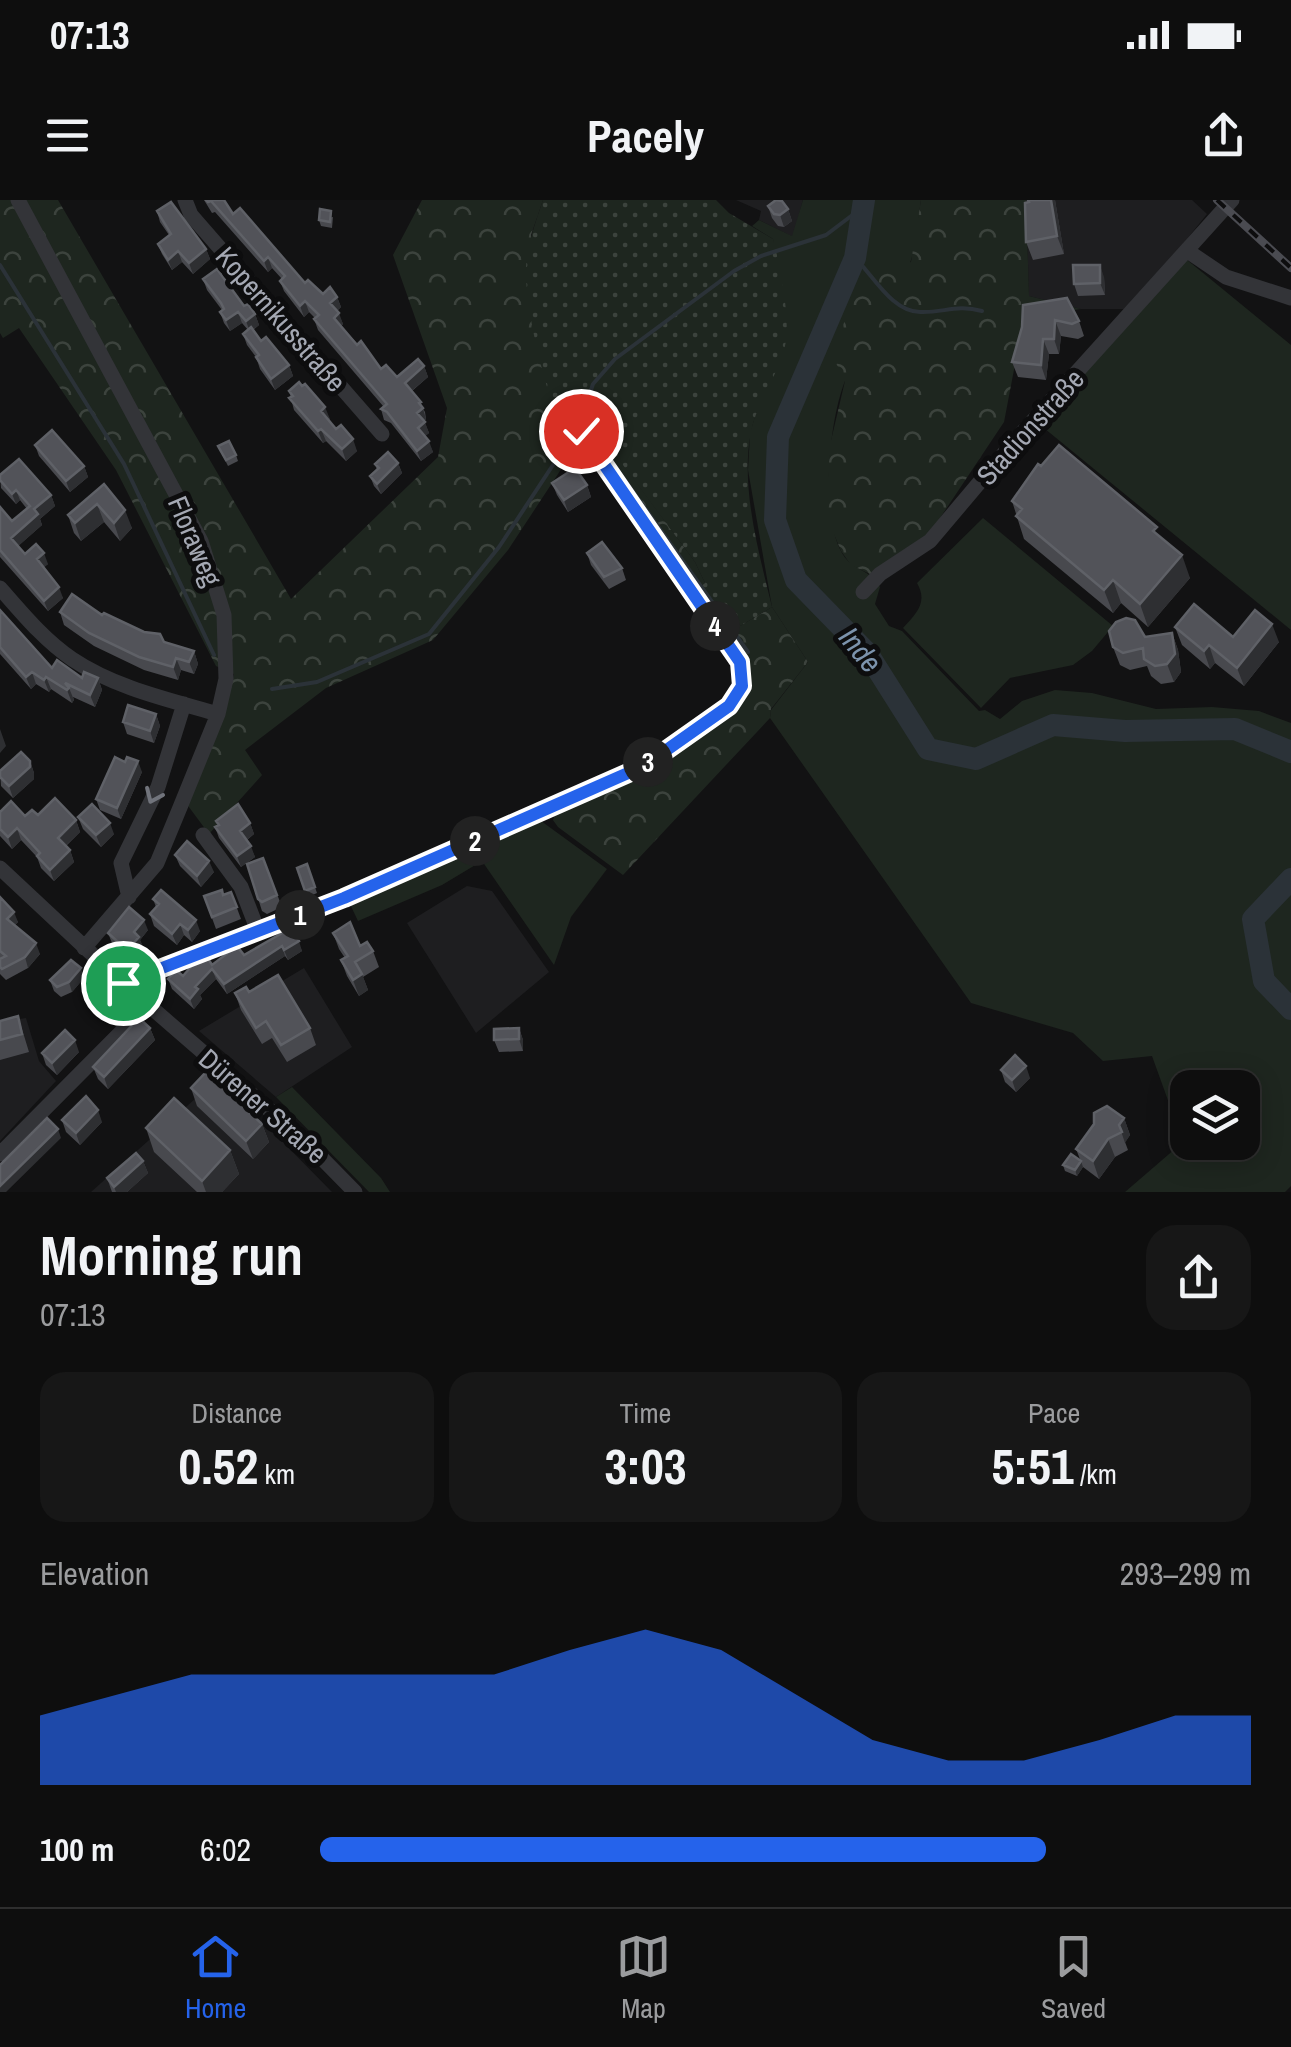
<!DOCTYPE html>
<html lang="en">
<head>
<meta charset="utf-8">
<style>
  body { margin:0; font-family:"Archivo Narrow",sans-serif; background:#171717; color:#f1f3f6; height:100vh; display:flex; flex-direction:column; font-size:38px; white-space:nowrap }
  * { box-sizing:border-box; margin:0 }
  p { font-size:32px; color:#9b9c9e }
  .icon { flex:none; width:55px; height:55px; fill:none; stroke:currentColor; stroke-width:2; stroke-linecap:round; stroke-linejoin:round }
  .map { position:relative; height:992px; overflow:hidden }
  .drawer { display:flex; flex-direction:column; background:#0e0e0e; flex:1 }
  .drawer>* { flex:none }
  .controls { position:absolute; left:1170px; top:870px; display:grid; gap:20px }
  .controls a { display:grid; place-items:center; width:90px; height:90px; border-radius:20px; background:#0e0e0e; box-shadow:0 5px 25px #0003,0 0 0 2px #2e2e2e; font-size:50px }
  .pin { position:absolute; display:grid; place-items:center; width:85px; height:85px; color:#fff; margin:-42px; border:5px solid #fff; border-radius:50%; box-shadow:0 2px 10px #0007 }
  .km { position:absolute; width:50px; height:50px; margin:-25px; border-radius:50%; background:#222; color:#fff; font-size:28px; line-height:50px; text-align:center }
  .round { display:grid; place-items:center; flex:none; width:105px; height:105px; border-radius:30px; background:#171717 }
  .head { display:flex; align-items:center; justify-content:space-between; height:170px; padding:0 40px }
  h1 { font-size:55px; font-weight:700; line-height:75px }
  .stats { display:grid; grid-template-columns:repeat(3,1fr); gap:15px; height:170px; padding:10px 40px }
  .stats div { display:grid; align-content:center; border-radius:25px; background:#171717; text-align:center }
  .stats b { font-size:50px; font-weight:700 }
  .stats small { font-size:28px; font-weight:400 }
  .stats p { font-size:28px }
  .chart { height:280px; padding:20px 40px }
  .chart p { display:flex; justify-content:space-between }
  .chart svg { width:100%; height:180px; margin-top:10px; fill:#2563eb; opacity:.7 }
  ul { padding:0 40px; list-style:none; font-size:32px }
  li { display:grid; grid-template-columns:160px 120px 1fr; align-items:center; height:75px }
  li i { height:25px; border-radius:12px; background:#2563eb }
  .status { display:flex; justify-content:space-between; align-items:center; height:70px; padding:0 50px; background:#0e0e0e; direction:ltr }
  .status svg { height:28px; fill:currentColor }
  header { display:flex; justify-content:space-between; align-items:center; height:130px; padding:0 40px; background:#0e0e0e; font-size:45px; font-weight:700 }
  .tab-bar { display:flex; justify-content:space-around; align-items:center; height:140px; border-top:2px solid #2e2e2e; background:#0e0e0e; font-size:28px; color:#9b9c9e }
  .tab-bar a { display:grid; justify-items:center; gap:5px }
  .tab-bar .current { color:#2563eb }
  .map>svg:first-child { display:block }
</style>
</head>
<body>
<div class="status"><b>07:13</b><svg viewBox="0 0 49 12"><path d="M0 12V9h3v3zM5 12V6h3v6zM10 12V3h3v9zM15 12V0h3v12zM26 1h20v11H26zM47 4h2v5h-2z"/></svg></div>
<header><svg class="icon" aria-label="menu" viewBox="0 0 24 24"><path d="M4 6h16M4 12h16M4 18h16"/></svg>Pacely<svg class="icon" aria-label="share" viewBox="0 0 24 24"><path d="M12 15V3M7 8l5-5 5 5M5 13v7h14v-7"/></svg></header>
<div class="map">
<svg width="1291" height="992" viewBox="0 0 1291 992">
  <defs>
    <pattern id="forest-crowns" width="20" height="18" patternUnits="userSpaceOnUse" patternTransform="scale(2.5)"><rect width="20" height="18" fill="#1e261f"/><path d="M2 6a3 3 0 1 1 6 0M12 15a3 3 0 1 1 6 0" fill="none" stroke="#3c433d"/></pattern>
    <pattern id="park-dots" width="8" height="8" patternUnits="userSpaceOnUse" patternTransform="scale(2.5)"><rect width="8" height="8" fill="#1e261f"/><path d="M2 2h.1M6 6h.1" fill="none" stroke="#3c433d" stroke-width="1.8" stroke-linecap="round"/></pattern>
  </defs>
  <rect width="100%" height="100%" fill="#121213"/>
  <!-- built -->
  <path fill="#1e1e20" d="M736 0H803L793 37 759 20 761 11Z
    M1026 0H1192L1207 14 1131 109H1081L1029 96Z
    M467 686 492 691 549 772 476 833 407 723Z
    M304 768 352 847 276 897 199 831Z
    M26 818 39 861 56 881 0 941V822Z
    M215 881 273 932 332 992H91Z"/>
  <!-- green -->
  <path fill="#1e261f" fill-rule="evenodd" d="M803 0H921C918 20 917 41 911 60 899 100 860 141 845 181 829 221 820 315 842 353 853 372 868 367 880 387L875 404 889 426 902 431 979 511 985 510 1000 519 1022 501 1055 490 1092 493 1156 509 1212 507 1259 511 1291 523V986L1285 992H1125L1183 942 1152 856 1103 861 1073 833 971 803 770 518 771 510 808 462 772 407 748 270 750 233 760 200 785 145 773 39 752 26 759 20 792 36ZM1188 888H1242V942H1188Z
    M1186 59 1291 145V430L1039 224Z
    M983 318 1113 426 1092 451 1073 465 1010 478 981 508 903 428C917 413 928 402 917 383Z
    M537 618 607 669 571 717 554 765 482 661 442 685 358 721 348 700Z
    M292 887 381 978 390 992H369L276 897Z"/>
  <!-- forest -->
  <path fill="url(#forest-crowns)" d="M0 0H58L291 399 438 257 447 208 393 55 422 0H543L531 35 552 205 566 203 594 225 695 362 705 383 694 392 581 239 508 350 433 440 326 488 245 550 262 575 209 634 186 603 223 518 234 474 216 466 116 270 19 128 3 138 0 133Z
    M921 0H1026L1029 96 1081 109 1024 117 1004 222 926 339 872 375 851 365 841 351 829 322 827 298 830 245 845 181 833 157 858 79 911 62Z
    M772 407 808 462 771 509 770 518 623 675 558 627 553 620 557 609 645 569 746 487 725 435Z"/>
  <!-- park -->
  <path fill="url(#park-dots)" d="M543 0H716L729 13 773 39C780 65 791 120 785 146 778 176 757 201 751 232 740 287 759 353 772 407L725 435 694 392 705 383 695 362 594 226 566 203 553 205C541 171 527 112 526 76 525 50 535 24 543 0Z"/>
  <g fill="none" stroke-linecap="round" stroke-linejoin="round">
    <!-- stream -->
    <path stroke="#2b3238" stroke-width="4" d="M855 58C873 75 892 112 920 112 944 113 956 104 982 111
      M0 65 124 264 214 455
      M585 225 581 220 593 184 615 159 734 71 761 56 826 35 863 7
      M614 265 748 452
      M272 489 317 482 429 434 499 347 576 230"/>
    <!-- river -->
    <path stroke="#2b3238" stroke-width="22" d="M864 0 855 58 778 237 775 320 796 380 868 454 928 549 976 559 1053 525 1125 531 1235 529 1291 552
      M1291 679 1253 719 1264 781 1291 809"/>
    <!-- minor -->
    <path stroke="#333438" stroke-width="15" d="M18 0 201 341 224 415 226 479 218 514 181 605 157 663 84 748
      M185 0 191 15 382 234
      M1189 52 1226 77 1291 98
      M0 388C22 413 44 440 72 459 115 488 170 500 218 514
      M863 392 880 374 930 341 1011 245 1232 0
      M203 635 241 687 258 731
      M0 668 123 783 303 939 355 992
      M129 697 121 663 158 587 184 504
      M123 783 344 697 644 565 729 506 742 486 740 462 581 231
      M0 954 149 804"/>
    <!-- rail casing -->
    <g stroke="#4a4b51" stroke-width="8">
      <path id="rail" d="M1217 0 1291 68"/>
    </g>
    <!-- rail -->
    <use href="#rail" stroke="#0d0d0e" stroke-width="4" stroke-dasharray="11" stroke-linecap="butt"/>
  </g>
  <!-- wall -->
  <path fill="#48494e" d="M204 0H224L233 14 305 83 323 94 337 97 341 107 337 111 343 124 341 126 381 169 397 177 424 166 428 177 412 191 425 212 426 219 424 221 429 233 425 236 433 252 421 261 391 223 384 220 381 209 383 206 318 130 314 119 315 118 309 112 304 117 284 91 280 81 282 79 272 68 268 72 215 12 212 13Z
    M1028 0H1055L1064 54 1033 60 1026 42Z
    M768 6 788 9 792 21 784 27 778 26 772 18Z
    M157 11 206 49 210 59 193 74 182 62 172 70 162 54 158 44 169 35 160 22Z
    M333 17 332 28 321 26 319 20Z
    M1104 77 1105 95 1078 96 1074 84Z
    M203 79 255 114 259 125 253 130 261 141 289 165 293 176 275 190 260 169 256 157 247 145 243 134 248 130 242 123 230 131 224 123 220 112 222 110 207 90Z
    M1023 105 1079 121 1084 136 1078 139 1061 136 1059 154H1049L1046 180 1018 177 1012 162 1022 127Z
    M289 191 330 219 328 220 357 251 346 261 326 241 323 243 294 210Z
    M35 245 84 266 88 277 70 292 39 256Z
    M218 246 236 255 238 261 228 266Z
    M398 263 402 273 381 294 374 286 370 276 377 270 375 264Z
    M0 275 51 295 55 306 40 319 42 325 18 346 25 354 48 364 44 367 63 398 48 411 0 357V307L12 321 27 309 20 300 16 304 1 288Z
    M552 283 587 285 591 297 568 312 557 295Z
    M104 284 132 328 120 341 104 322 81 341 74 333 68 315Z
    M1012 301 1161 337 1190 378 1148 427 1121 403 1113 413 1024 339Z
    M587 353 622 368 626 380 609 389 591 365Z
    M0 410 52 468 82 478H98L102 490 95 507 73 497 74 500 72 503 51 489 49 492 36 484 31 489 0 454Z
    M60 412 102 415 164 442 194 451 198 464 194 474 181 470 178 480 144 470 94 446 64 425Z
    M1175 427 1233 437 1279 442 1244 486 1215 463 1210 469 1182 445Z
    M1172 433 1178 450 1181 472 1174 482 1161 484 1151 476 1147 466 1130 470 1120 465 1113 447 1145 437Z
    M156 514 160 526 154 543 127 534 123 522Z
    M30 561 34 573V579L13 598 1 586 0 571Z
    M125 562 142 572 121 619 100 610 96 599Z
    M0 612 25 616 38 615 76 620 80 632 66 646 70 650 74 662 54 681 41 668 37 657 21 640 12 649 0 636Z
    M78 617 114 634 101 647 83 629Z
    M216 621 250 623 254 634 247 640 255 657 241 667 219 638 215 627 218 625Z
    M175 655 214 672 201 687 180 666Z
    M263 658 282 707 267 714 262 711 247 664Z
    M307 664 317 693 308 697 297 668Z
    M231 692 241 719 216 729 204 696 223 695Z
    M0 697 18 722 15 725 40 754 28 768 6 780 0 774Z
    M153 699 200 731 192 742 184 735 177 745 154 726 150 714 156 707Z
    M291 728 302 751 288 760 285 756 227 794 216 779 200 795 202 799 194 809 172 789 168 779 183 776 194 763 192 758 212 765 244 755Z
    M148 730 140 740 143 747 131 760 112 743 108 733Z
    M333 733 373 751 379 767 363 777 368 790 359 796 347 776 341 760 345 758 339 749Z
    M84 778 72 792 61 797 54 791 50 780Z
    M249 792 310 828 316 845 287 862 272 838 262 844 241 810 235 793Z
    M18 816 29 852 0 860V821Z
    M150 828 155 840 108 889 98 879 93 867Z
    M519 828 523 840V851L499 852 494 840Z
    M79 852 57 875 46 865 42 853Z
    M1001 870 1030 878 1016 892 1005 882Z
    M191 888 262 924 269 942 253 959 197 906Z
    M1124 918 1130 935 1125 942 1128 950 1115 957 1099 979 1083 967 1076 949Z
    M62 920 102 922 80 945 66 932Z
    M146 928 230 950 239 974 222 992H197L154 952Z
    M143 961 148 973 127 992H112L107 978Z
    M1081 961 1083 967 1077 976 1065 971 1063 965Z"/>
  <!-- shaded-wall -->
  <path fill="#2e2f32" d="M1051 0H1055L1064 54 1057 36Z
    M788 9 792 21 784 27 780 15Z
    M206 49 210 59 193 74 189 63Z
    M178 51 182 62 172 70 168 60Z
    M268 57 272 68 268 72 264 61Z
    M1100 65 1104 77 1105 95 1100 83Z
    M337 97 341 107 334 113 330 103Z
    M305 101 309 112 304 117 300 106Z
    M238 112 242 123 230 131 226 120Z
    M339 113 343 124 338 128 334 118Z
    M255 114 259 125 250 132 246 121Z
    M1055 120 1061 136 1059 154 1054 139Z
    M1043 139 1049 154 1046 180 1041 165Z
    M289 165 293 176 275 190 271 179Z
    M424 166 428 177 409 193 405 183Z
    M421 202 426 219 421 224 417 213 419 203Z
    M325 207 330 219 325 223 321 211Z
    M425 222 429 233 422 239 418 228Z
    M321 229 326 241 323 243 318 231Z
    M353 239 357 251 346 261 342 249Z
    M429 241 433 252 421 261 417 251Z
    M398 263 402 273 381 294 377 284Z
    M84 266 88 277 70 292 66 281Z
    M587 285 591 297 568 312 564 300Z
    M16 290 20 300 16 304 12 294Z
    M51 295 55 306 40 319 42 325 15 349 11 338 34 309Z
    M97 304 104 322 81 341 75 323Z
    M125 310 132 328 120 341 114 323Z
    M44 353 48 364 41 370 37 359Z
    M1182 355 1190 378 1148 427 1140 404Z
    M1113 380 1121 403 1113 413 1104 390Z
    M59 387 63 398 48 411 44 401Z
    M1272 424 1279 442 1244 486 1237 468Z
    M1172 433 1178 450 1181 472 1174 482 1167 464Z
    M1209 445 1215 463 1210 469 1204 451Z
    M194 451 198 464 194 474 189 462Z
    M176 458 181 470 178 480 173 467Z
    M32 472 36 484 31 489 26 477Z
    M46 477 51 489 49 492 44 480Z
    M98 478 102 490 95 507 90 495Z
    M69 488 74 500 72 503 67 490Z
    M156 514 160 526 154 543 150 531Z
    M0 529 6 546 0 553Z
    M30 561 34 573V579L13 598 9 586Z
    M138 561 142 572 121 619 117 608Z
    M76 620 80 632 62 649 58 638Z
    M110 623 114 634 101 647 96 635Z
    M250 623 254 634 244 642 240 631Z
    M17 628 21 640 12 649 8 637Z
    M251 646 255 657 241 667 237 656Z
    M70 650 74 662 54 681 50 670Z
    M209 661 214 672 201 687 197 676Z
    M14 712 18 722 11 729 7 719Z
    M144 720 148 730 140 740 143 747 131 760 127 750 134 732Z
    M196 720 200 731 192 742 188 730Z
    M180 724 184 735 177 745 172 734Z
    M299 741 302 751 288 760 284 750Z
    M36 743 40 754 28 768 25 757Z
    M282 746 285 756 227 794 224 784Z
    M81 768 84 778 72 792 69 782Z
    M212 769 216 779 200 795 202 799 194 809 190 799 195 787Z
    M362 774 368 790 359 796 353 780Z
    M150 828 155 840 108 889 104 877Z
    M519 828 523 840V851L519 839Z
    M75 840 79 852 57 875 52 863Z
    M1026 866 1030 878 1016 892 1012 880Z
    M98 910 102 922 80 945 76 933Z
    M1124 918 1130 935 1125 943 1119 925Z
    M262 924 269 942 253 959 246 941Z
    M58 929 61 938 6 992H0V986Z
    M1108 939 1115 957 1099 979 1093 961Z
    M230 950 239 974 222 992H206L202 981Z
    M143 961 148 973 127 992H116L114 987Z
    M1081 961 1083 967 1077 976 1075 970Z"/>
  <!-- building -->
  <path fill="#525359" stroke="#5f6167" stroke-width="2.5" d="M206 0H224L233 14 240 8 305 83 308 80 323 94 330 87 337 97 330 103 339 113 334 118 357 145 361 141 381 169 386 165 397 177 418 159 424 166 405 183 421 202 419 203 423 208 417 213 425 222 418 228 429 241 417 251 387 212 381 209 387 204 314 119 319 115 305 101 300 106 280 81 285 76 268 57 264 61 211 1 208 2Z
    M776 0 782 1 788 9 780 15 774 14 768 6Z
    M1028 0H1051L1057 36 1026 42 1025 3 1029 2Z
    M171 2 206 49 189 63 178 51 168 60 158 44 171 34 157 11Z
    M320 9 331 11 330 22 319 20Z
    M1073 65H1100V83L1074 84Z
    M217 69 244 106 248 104 255 114 246 121 238 112 226 120 220 112 224 109 221 103 203 79Z
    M1067 98 1079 121 1072 124 1055 120 1054 139H1043L1041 165 1012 162 1022 127 1023 105Z
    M251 127 261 141 266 137 289 165 271 179 256 157 259 155 243 134Z
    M299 182 302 186 305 184 325 207 321 211 336 229 341 225 353 239 342 249 321 229 318 231 289 198 293 196 289 191Z
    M52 230 84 266 66 281 35 245Z
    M229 241 236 255 226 260 218 246Z
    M1059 245 1157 327 1153 331 1182 355 1140 404 1113 380 1104 390 1016 316 1022 309 1012 301 1038 264 1041 266Z
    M388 252 398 263 377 284 370 276 379 268 375 264Z
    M19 259 51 295 34 309 38 314 11 338 25 354 36 344 44 353 37 359 59 387 44 401 0 350V307L12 321 30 306 16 290 12 294 0 280V275Z
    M575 268 587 285 564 300 552 283Z
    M104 284 125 310 114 323 97 304 75 323 68 315Z
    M602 342 622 368 604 377 587 353Z
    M72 394 102 415 104 413 144 432 160 434 164 442 194 451 189 462 176 458 173 467 139 457 89 433 60 412Z
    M1194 404 1233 437 1255 410 1272 424 1237 468 1209 445 1204 451 1175 427Z
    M0 410 52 468 57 460 82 478 84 472 98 478 90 495 65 483 69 488 67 490 46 477 44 480 32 472 26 477 0 447Z
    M1126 418 1135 420 1145 437 1172 433 1175 454 1167 464 1155 466 1144 459 1143 448 1123 453 1113 447 1109 431 1116 422Z
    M128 505 156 514 150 531 123 522Z
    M21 552 30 561V567L9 586 0 577V571Z
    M115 557 125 562 127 557 138 561 117 608 96 599Z
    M55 598 76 620 58 638 70 650 50 670 37 656 40 653 17 628 8 637 0 629V612L11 601 25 616 32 610 38 615Z
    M92 604 110 623 96 635 78 617Z
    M238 604 250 623 240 631 251 646 237 656 215 627 219 625 216 621Z
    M187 641 209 661 197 676 175 655Z
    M263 658 277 695 262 702 258 699 247 664Z
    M307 664 315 687 305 691 297 668Z
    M161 690 196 720 188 730 180 724 172 734 150 714 159 704 153 699Z
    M222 690 223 695 231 692 237 707 212 717 204 696Z
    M0 697 14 712 7 719 36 743 25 757 2 769 0 767V759L6 756 0 751Z
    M129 707 144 720 134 732 139 737 127 750 108 733Z
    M350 722 360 746 367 742 373 751 355 762 362 774 353 780 341 760 348 756 333 733Z
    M291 728 299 741 284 750 282 746 224 784 212 769 195 787 198 789 190 799 168 779 176 770 183 776 195 762 192 758 204 752 212 765 237 746 244 755Z
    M71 760 81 768 69 782 57 787 50 780Z
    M278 775 310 828 281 845 266 821 256 828 235 793 246 787 249 792Z
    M18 816 22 834 0 840V821Z
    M139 818 150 828 104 877 93 867Z
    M519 828V839L494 840V829Z
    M65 830 75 840 52 863 42 853Z
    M1015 855 1026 866 1012 880 1001 870Z
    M206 872 262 924 246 941 191 888Z
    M86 896 98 910 76 933 62 920Z
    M174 898 230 950 202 981 146 928Z
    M1107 906 1124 918 1119 925 1122 932 1108 939 1093 961 1076 949 1094 924V913Z
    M47 918 58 929 0 986V965Z
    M136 953 143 961 114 987 107 978Z
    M1071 954 1081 961 1075 970 1063 965Z"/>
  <!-- one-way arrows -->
  <defs><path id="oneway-chevron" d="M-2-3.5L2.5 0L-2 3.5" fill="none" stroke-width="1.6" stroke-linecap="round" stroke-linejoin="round" transform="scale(2.5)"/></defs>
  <use stroke="#71747c" href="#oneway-chevron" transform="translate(153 596) rotate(114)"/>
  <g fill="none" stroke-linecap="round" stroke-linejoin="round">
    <!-- route casing -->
    <g stroke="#fff" stroke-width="20">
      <path id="route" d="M123 783 344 698 644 566 729 506 742 486 740 462 581 231"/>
    </g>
    <!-- route -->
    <use href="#route" stroke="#2563eb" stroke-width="12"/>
  </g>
  <g text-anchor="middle" stroke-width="10" stroke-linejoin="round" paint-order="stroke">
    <!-- street labels -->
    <g font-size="28" fill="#a4a8b3" stroke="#0d0d0e">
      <text transform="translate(281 119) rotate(49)" y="10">Kopernikusstraße</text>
      <text transform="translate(1030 227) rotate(-48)" y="10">Stadionstraße</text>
      <text transform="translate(195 341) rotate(67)" y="10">Floraweg</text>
      <text transform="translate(263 906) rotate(41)" y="10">Dürener Straße</text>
    </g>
    <!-- water labels -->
    <g font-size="30" font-style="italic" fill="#7c93ac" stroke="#0d0d0e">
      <text transform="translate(860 450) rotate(51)" y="10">Inde</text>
    </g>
  </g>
</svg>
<div class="controls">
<a><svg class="icon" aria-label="layers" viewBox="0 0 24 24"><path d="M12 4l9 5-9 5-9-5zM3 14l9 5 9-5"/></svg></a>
</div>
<div class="pin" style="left:123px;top:783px;background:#1e9e55"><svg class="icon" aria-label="arrive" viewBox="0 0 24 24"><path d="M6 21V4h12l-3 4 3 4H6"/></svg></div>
<div class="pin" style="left:581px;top:231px;background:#d93025"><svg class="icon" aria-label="check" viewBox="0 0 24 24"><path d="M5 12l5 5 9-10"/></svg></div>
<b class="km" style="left:300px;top:715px">1</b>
<b class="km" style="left:475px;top:641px">2</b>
<b class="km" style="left:648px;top:562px">3</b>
<b class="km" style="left:715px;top:426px">4</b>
</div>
<section class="drawer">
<div class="head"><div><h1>Morning run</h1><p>07:13</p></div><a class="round"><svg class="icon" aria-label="share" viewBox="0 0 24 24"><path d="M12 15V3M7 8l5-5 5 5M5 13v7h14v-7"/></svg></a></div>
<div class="stats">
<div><p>Distance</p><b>0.52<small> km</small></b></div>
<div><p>Time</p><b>3:03</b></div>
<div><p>Pace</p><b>5:51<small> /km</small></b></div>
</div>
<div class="chart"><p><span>Elevation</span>293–299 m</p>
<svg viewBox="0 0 160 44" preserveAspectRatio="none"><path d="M0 44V27L10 22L20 17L30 17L40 17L50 17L60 17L70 11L80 6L90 11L100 22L110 33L120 38L130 38L140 33L150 27L160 27V44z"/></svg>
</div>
<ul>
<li><b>100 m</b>6:02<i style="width:78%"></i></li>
</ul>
</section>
<nav class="tab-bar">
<a class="current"><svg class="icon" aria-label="home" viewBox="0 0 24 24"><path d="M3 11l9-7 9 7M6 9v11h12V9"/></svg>Home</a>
<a><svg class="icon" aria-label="map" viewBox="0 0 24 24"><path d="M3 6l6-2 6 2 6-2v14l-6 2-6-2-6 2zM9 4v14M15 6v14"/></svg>Map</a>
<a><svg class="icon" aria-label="saved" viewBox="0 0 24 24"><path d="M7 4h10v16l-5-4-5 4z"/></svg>Saved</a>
</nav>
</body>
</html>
